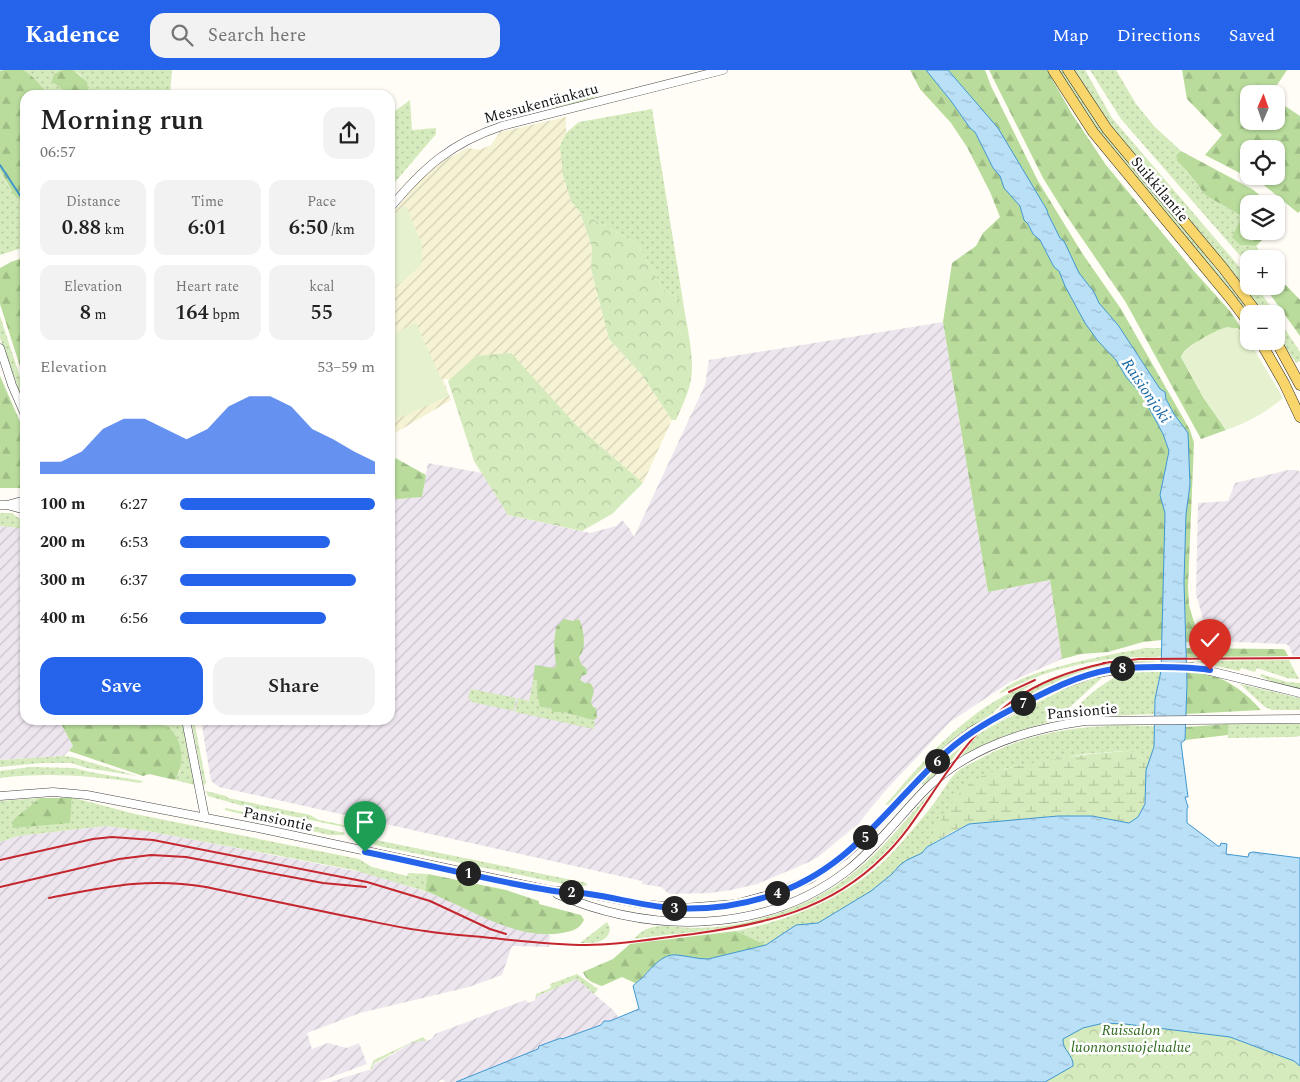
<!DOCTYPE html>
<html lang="en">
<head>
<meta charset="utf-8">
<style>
  body { margin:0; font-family:Spectral,serif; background:#f2f2f2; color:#222; height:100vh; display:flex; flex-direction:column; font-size:19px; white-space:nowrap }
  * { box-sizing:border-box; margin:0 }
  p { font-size:16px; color:#767676 }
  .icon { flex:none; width:28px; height:28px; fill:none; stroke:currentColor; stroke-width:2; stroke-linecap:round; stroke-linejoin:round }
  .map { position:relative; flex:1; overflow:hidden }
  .side { position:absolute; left:20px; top:20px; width:375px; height:635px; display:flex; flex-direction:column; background:#fff; border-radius:15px; box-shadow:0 1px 4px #0004 }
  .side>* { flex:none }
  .needle { width:32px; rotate:2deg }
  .tools { position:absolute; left:1240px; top:15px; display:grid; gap:10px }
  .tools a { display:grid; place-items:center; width:45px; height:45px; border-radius:10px; background:#fff; box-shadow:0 1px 4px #0004; font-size:25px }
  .pin { position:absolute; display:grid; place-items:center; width:42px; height:42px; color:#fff; margin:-51px -21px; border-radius:50% 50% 50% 0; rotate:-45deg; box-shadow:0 0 5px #0007 }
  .pin .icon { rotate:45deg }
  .km { position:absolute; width:25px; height:25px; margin:-12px; border-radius:50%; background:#222; color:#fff; font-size:14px; line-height:25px; text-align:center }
  .round { display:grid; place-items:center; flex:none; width:52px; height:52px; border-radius:15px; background:#f2f2f2 }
  .overview { display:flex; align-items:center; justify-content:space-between; height:85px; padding:0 20px }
  h1 { font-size:28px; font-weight:600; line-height:38px }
  .stats { display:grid; grid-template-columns:repeat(3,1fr); gap:8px; height:85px; padding:5px 20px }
  .stats div { display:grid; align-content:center; border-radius:12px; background:#f2f2f2; text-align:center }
  .stats b { font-size:21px; font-weight:600 }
  .stats small { font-size:14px; font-weight:400 }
  .stats p { font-size:14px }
  .chart { height:140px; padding:10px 20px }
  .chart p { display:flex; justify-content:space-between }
  .chart svg { width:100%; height:90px; margin-top:5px; fill:#2563eb; opacity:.7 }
  .primary-button { display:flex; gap:10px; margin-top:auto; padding:10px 20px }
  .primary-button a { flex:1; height:58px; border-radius:15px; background:#2563eb; color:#fff; font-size:20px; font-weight:600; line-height:58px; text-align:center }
  .primary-button a+a { background:#f2f2f2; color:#222 }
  ul { padding:0 20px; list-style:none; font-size:16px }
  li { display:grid; grid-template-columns:80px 60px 1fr; align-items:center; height:38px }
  li i { height:12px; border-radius:6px; background:#2563eb }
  header { display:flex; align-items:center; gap:30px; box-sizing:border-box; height:70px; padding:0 25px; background:#2563eb; color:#fff }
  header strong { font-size:24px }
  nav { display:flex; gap:28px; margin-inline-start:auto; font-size:18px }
  .search { width:350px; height:45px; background:#f2f2f2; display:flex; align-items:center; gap:12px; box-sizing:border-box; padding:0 18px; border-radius:15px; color:#767676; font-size:19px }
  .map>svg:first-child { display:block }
</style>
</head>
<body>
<header>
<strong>Kadence</strong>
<div class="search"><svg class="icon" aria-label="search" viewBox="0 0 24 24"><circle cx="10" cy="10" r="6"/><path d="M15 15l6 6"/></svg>Search here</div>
<nav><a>Map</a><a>Directions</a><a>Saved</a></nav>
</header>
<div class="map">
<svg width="1300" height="1012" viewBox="0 0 1300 1012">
  <defs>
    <pattern id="industrial-furrows" width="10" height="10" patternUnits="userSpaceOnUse" patternTransform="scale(1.25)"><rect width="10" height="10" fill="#eee6ef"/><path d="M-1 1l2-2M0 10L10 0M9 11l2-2" fill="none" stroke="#cbc4cc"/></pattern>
    <pattern id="farmland-furrows" width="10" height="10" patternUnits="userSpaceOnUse" patternTransform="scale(1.25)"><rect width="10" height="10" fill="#f6f3d4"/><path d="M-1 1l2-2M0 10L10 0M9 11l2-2" fill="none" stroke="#d2cfb5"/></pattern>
    <pattern id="grass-dots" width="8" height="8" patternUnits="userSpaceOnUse" patternTransform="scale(1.25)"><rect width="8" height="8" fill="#d5ebbd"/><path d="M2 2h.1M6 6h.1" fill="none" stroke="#b6c8a1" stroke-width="1.8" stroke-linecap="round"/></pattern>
    <pattern id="forest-firs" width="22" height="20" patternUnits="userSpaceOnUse" patternTransform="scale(1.25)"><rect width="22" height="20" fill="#b9dc9c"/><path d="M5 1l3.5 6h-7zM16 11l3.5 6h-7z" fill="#9ebc85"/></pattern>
    <pattern id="wetland-marsh" width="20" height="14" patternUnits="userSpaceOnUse" patternTransform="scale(1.25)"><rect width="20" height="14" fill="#d5ebbd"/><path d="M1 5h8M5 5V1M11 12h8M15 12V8" fill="none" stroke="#b6c8a1"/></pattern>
    <pattern id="park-crowns" width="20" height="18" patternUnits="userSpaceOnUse" patternTransform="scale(1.25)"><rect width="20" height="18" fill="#d5ebbd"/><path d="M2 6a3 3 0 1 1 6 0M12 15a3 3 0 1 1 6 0" fill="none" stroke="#b6c8a1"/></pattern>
    <pattern id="water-ripples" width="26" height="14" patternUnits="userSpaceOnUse" patternTransform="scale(1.25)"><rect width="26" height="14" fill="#b9e0f7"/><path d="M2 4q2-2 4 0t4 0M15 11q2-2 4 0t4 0" fill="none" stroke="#9ebfd3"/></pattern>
  </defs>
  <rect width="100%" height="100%" fill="#fffdf5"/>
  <!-- industrial -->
  <path fill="url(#industrial-furrows)" d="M943 252 988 522 1050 510 1062 589 1010 612 950 652 885 721 858 754 818 787 809 792 757 814 731 820 710 823 669 824 661 817 642 814V811L219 717 211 711 201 650H390V427L398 429 422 427 428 393 482 403 508 445 590 463 616 456 622 450 629 458 634 467 705 315 709 290Z
    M1288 400H1297L1300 402V586H1293L1289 576 1286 574 1209 571 1196 524 1198 433 1228 431 1235 413Z
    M0 456 20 458 25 470V578L23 584 25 588V650H59L73 676 64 686 0 690Z
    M106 756 153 762 371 804 438 826 491 850 510 857 550 865 549 877 512 876 502 905 469 917 360 943 307 963 312 979 328 973 347 978 359 973 367 994 318 1012H0V772L18 766Z
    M577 909 614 941 618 947 610 951H604L601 955 456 1012H445L442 1009 438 1012H330L372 999 374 994 385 989 412 972 421 969 426 971 432 969 435 964 525 930 529 933 535 930 537 926Z"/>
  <!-- farmland -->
  <path fill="url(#farmland-furrows)" d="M566 47V63L560 76 571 131 580 142 592 177 591 199 609 269 642 305 672 350 643 413 576 355 476 286 451 309H443L451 330 390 366V147L416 114 441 92 467 78 479 80 491 75 500 62Z"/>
  <!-- grass -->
  <path fill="url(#grass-dots)" d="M24 0H62L54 4 69 25H49L34 8Z
    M68 0H172L170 25H89C87 13 82 1 68 0Z
    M1058 0H1063L1188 164 1252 244H1249V246L1099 62Z
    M1074 0H1085L1112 48 1249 208V216H1256L1276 244H1263L1107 51Z
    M1090 0H1116L1136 34 1154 56 1181 81 1176 85 1177 91 1190 104 1205 125 1240 145V175L1256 176 1264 189H1249V196L1121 49Z
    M593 21 602 24 588 30 552 38 555 35Z
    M410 30 412 60 436 58V64L390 118V45Z
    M652 39 683 231 663 219 638 174 580 142 571 131 563 105 560 76 566 63 579 52Z
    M0 100C6 111 13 128 25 132V177L0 185Z
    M1276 245 1300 282V291L1296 293 1276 263Z
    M0 246 25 322V336L0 268Z
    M0 443H12L25 453V470L20 458 0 456Z
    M1146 578H1161V586C1148 589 1133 586 1119 588 1073 594 1041 602 999 624 1015 601 1117 583 1146 578Z
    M1289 590 1299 609 1287 608 1257 598 1255 602 1241 598 1240 601 1191 591Z
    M1127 591H1161L1116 594 1085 601 1048 616 1004 638C1036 611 1087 596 1127 591Z
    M1137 601H1161L1155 629 1154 644 1065 648C1086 629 1107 604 1137 601Z
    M1261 604 1287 612 1300 613V619L1277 614 1260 606Z
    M1105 605 1061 645 1048 652 1001 667 961 686 978 664 990 657 1068 617Z
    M533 610H537V623L540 637 551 638 552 642H564L593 650 595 652 594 659 515 642 518 628 529 631Z
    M1034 613 1002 634 991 645 965 660 946 675 891 734 885 735C928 686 970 635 1034 613Z
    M1240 614 1300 628V640H1272L1265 637Z
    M471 619 516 628 514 641 472 632 468 627Z
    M158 650H182L194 715 175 710 180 701Z
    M191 650H194L206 713 204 716Z
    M1228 654H1300V666L1294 667 1228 668Z
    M1122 655 1154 656V677L1149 692 1135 683 1123 681 1084 684 1003 699 968 715 952 733 934 762 927 777 922 783 900 795 892 804 871 821 818 853 796 855 766 875 736 861C790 850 841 830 882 793 893 783 903 771 913 759 922 748 931 738 939 726 944 719 950 708 957 702 962 697 970 694 976 691 1023 664 1070 657 1122 655Z
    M965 672 952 690 923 715 921 713Z
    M64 686 72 687 137 706 87 698 71 693H41L0 697V690Z
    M30 697 74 698 90 702 143 711 140 713C93 706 48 702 0 708V701Z
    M206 721 226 726 228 728 310 745 319 750 368 760V762L243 736 208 726Z
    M930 723C917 742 905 762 889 778 849 821 793 847 736 856 702 862 668 864 634 869 639 863 645 859 653 857 666 854 681 858 695 858 715 858 739 855 759 849 794 839 829 824 857 800 884 778 906 749 930 723Z
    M40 728 14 749 69 753 72 728 78 729 135 744 359 789 372 797 407 806 408 803 428 804 425 821 354 800 153 762 106 756 18 766 0 772V731Z
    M225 738 345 763 344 765H329L225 740Z
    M371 769 587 813 586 816H573L379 776 370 773Z
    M607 852 610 858C609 874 592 873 580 873Z
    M577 904 598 919 594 924 577 909 537 926 535 930 536 924 551 918 550 914Z
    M423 967 427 971C411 968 390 987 374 993L372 999H370L374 990Z"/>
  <!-- forest -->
  <path fill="url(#forest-firs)" fill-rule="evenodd" d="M3 0H24L34 8 49 25H25V132H23L14 125 0 100V1Z
    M62 0H73L87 12 89 25H69L52 11 54 4Z
    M910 0H926L951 31 970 58 975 62 993 98 1000 106 1004 117 1020 136 1024 150 1028 154 1033 164 1040 170 1054 197 1059 201 1065 216 1085 253 1098 271 1116 290 1126 307 1142 325 1163 364 1169 381 1160 425 1165 443 1162 570 1143 572 1108 582 1081 584 1062 589 1050 510 988 522 943 252 952 193 976 176 983 163 1000 147 990 122 967 77 951 53 920 19Z
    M948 0H985L991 16 1038 111 1082 183 1121 239 1190 360 1194 373 1188 517 1189 535 1200 573 1186 572 1184 512 1186 444 1190 415 1188 363 1174 344 1166 329 1165 322 1160 319 1118 255 1099 233 1094 222 1079 203 1064 172 1060 168 1048 144 1047 140 998 59Z
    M989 0H1047L1072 44 1106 95 1193 200 1230 241 1245 264 1237 258C1220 264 1189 269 1181 287L1203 327 1226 360 1201 369 1125 231 1066 145 1043 108Z
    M1182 0H1287L1271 24H1249V51H1276V30L1300 46V141L1298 143 1265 116 1205 85 1222 65 1187 29ZM1249 79H1276V106H1249Z
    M1181 81 1252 119 1271 134H1249V161H1271L1256 176 1240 175 1232 167 1241 149 1240 145 1205 125 1190 104 1177 91 1176 85Z
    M25 187V312L0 234V198L11 192Z
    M1276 213 1286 215 1300 230V266L1264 216H1276Z
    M0 306 25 363V416L21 418H0Z
    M390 385 426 405 422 427 398 429 390 427Z
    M564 549 573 551 579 549C584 559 587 579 579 587L581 594 586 598 587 604 581 606 580 610 585 613H590C596 619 593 625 591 632L593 637 596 638 597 648 593 650 564 642H552L551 638 540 637 537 623V610H533L535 595 554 598 556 596 554 574 556 557Z
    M1186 578 1282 579 1285 580 1288 586 1191 587H1186Z
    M1187 602C1217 601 1242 618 1261 640L1186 644Z
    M59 650H158V653C163 655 170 657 172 661 184 675 184 695 175 710L149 704 143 706 69 681 73 676Z
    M1228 654V665L1185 670 1186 657Z
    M40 728H72L70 753 12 758 14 749Z
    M428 804 506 820 539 831V834L581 845 584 850C579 860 572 861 562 863 515 871 468 837 425 821Z
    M736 861 766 875 708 889 690 888 648 901 641 909 635 913 622 907 602 916C594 913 586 911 583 902L613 889 630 874Z"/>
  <!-- wetland -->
  <path fill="url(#wetland-marsh)" d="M1124 681 1135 683 1149 692C1142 712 1153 745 1129 753L1092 746H1058L988 753C965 751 946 766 927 777 936 757 953 726 970 713 987 701 1008 698 1028 694 1060 687 1091 684 1124 681Z"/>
  <!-- park -->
  <path fill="url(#park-crowns)" d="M580 142 638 174 663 219 683 231C686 254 695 286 691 309 689 323 682 336 676 350H672L642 305 609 269 591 199 592 177Z
    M511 283 576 355 643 413 612 444 582 461 508 445 474 391 448 311 476 286Z
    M1051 938 1300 976V1012H869Z"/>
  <!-- pitch -->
  <path fill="#e6f2cf" d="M403 136 407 138 422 175 421 196 390 221V151Z
    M416 253 449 326 393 351 390 345V265Z
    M1228 257 1237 259 1245 264 1283 328C1265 343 1248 353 1226 360L1203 327 1181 287C1186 276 1216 259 1228 257Z"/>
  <!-- water -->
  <path fill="url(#water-ripples)" stroke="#3f96cf" d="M926 0H948L998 58 1047 140 1048 144 1060 168 1064 171 1079 203 1094 222 1099 233 1118 255 1160 319 1165 322 1166 329 1174 344 1188 363 1190 415 1186 444 1184 512 1187 613 1185 670 1181 673 1188 727H1185L1188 737 1187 739V753L1218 776H1220L1221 773 1227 774 1226 784 1248 787 1249 783 1253 782 1300 788V996L1294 991 1230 967 1125 954 1104 953 1083 958 1063 969C1062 980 1074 985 1073 996L1045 1012H456L538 979 539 976 561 968 562 969 601 955 604 951H610L639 939 633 916C636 912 639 911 642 908 651 899 662 883 677 885 688 886 697 889 708 889L766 875 796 855 818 853 871 821 892 804 900 795 907 790 922 783 927 777 969 754 1058 746H1092L1129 753 1138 747 1145 734 1146 700 1154 677 1155 629 1161 601 1165 443 1160 425 1169 381 1163 364 1142 325 1126 307 1116 290 1098 271 1085 253 1065 216 1059 201 1054 197 1040 170 1033 164 1028 154 1024 150 1020 136 1004 118 1000 106 993 98 975 62 970 58 951 31Z"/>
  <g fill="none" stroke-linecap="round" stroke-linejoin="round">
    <!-- stream -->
    <path stroke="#3f96cf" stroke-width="2" d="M0 95 25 133"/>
    <!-- minor casing -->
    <g stroke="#444" stroke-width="9">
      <path id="minor" d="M390 138C424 97 451 73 502 56L723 0
        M0 278 12 315 25 345
        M0 435H7L25 440
        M7 435 25 430
        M186 650 205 748
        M0 726 53 722 87 725 263 759 549 820 589 824 642 834 683 838 735 834 780 822 810 809 845 785 862 770 936 691 953 675 973 660 1030 630 1059 616 1092 604 1135 597H1193L1300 623
        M557 824C650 864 765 865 848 800 878 776 900 745 927 718 969 677 1028 659 1085 651L1300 649"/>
    </g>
    <!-- major casing -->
    <g stroke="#222" stroke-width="11">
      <path id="major" d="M1053 0 1093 62 1230 228 1249 253
        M1068 0 1107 59 1223 198 1258 244
        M1260 271 1284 313 1300 347
        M1276 271 1300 315"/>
    </g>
    <!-- minor -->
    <use href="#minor" stroke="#fff" stroke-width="8"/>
    <!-- major -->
    <use href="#major" stroke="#f9d66b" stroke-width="10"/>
    <!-- rail -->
    <path stroke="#c4262e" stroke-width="2" d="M1103 593 1139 589 1300 588
      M1009 622 1035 610
      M0 790 93 769 112 767 153 770 367 812 430 831 490 859 506 864
      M0 817 119 789 151 785 186 787 323 813 366 817
      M49 828C106 817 147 807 206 817 252 827 299 836 345 846 372 851 398 858 425 861 450 865 476 866 501 869 530 872 559 875 587 875 623 875 658 868 693 864 765 854 830 840 883 787 905 766 921 740 938 715 988 642 1021 611 1110 592"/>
  </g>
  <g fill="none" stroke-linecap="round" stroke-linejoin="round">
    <!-- route casing -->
    <g stroke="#fff" stroke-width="10">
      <path id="route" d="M365 782C426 794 487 810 548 820 561 823 576 822 589 824 617 828 644 836 672 838 704 840 738 836 769 826 846 802 882 744 937 691 960 668 985 653 1014 638 1044 623 1075 606 1108 600 1125 597 1142 597 1159 597 1177 597 1193 597 1210 600"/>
    </g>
    <!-- route -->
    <use href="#route" stroke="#2563eb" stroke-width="6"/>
  </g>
  <g text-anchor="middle" stroke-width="5" stroke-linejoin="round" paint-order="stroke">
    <!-- street labels -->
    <g font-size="15" fill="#111" stroke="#fff">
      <text transform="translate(541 33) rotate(-15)" y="5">Messukentänkatu</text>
      <text transform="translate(1160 119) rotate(50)" y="5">Suikkilantie</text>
      <text transform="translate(1082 641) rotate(-5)" y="5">Pansiontie</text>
      <text transform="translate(278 749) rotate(12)" y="5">Pansiontie</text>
    </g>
    <!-- park labels -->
    <g font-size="15" font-style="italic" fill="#2f6b1f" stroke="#fff">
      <text x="1131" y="965">Ruissalon<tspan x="1131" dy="17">luonnonsuojelualue</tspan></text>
    </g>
    <!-- water labels -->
    <g font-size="16" font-style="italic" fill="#1768a6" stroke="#fff">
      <text transform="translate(1147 320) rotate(56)" y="6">Raisionjoki</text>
    </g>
  </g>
</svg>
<div class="tools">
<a><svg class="needle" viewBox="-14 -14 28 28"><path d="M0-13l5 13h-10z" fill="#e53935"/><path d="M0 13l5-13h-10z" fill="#767676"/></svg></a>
<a><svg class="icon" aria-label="locate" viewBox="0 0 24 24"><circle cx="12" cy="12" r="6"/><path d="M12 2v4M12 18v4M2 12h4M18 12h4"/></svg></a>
<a><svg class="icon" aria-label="layers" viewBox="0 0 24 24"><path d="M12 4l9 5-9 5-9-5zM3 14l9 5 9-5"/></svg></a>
<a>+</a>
<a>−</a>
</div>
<div class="pin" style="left:365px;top:782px;background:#1e9e55"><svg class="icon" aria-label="arrive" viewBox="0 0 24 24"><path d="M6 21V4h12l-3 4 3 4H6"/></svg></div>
<div class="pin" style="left:1210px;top:600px;background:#d93025"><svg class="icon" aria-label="check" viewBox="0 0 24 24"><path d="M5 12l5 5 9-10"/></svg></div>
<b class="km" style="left:468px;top:803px">1</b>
<b class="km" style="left:571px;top:822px">2</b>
<b class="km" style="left:674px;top:838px">3</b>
<b class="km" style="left:777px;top:823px">4</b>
<b class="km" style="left:865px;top:767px">5</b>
<b class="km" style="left:937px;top:691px">6</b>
<b class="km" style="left:1023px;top:633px">7</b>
<b class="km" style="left:1122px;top:598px">8</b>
<section class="side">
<div class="overview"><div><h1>Morning run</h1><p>06:57</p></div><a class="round"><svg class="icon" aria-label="share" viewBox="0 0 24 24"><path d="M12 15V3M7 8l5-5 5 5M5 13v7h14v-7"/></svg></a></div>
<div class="stats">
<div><p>Distance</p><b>0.88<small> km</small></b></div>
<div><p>Time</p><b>6:01</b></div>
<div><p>Pace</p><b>6:50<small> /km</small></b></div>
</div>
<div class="stats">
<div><p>Elevation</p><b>8<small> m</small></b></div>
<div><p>Heart rate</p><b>164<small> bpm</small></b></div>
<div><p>kcal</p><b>55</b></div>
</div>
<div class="chart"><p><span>Elevation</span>53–59 m</p>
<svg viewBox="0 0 160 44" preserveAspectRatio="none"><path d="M0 44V38L10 38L20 33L30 22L40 17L50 17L60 22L70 27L80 22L90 11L100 6L110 6L120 11L130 22L140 27L150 33L160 38V44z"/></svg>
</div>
<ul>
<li><b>100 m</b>6:27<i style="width:100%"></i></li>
<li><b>200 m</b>6:53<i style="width:77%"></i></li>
<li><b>300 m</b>6:37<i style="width:90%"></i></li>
<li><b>400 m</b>6:56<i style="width:75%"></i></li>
</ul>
<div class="primary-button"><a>Save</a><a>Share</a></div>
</section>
</div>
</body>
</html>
